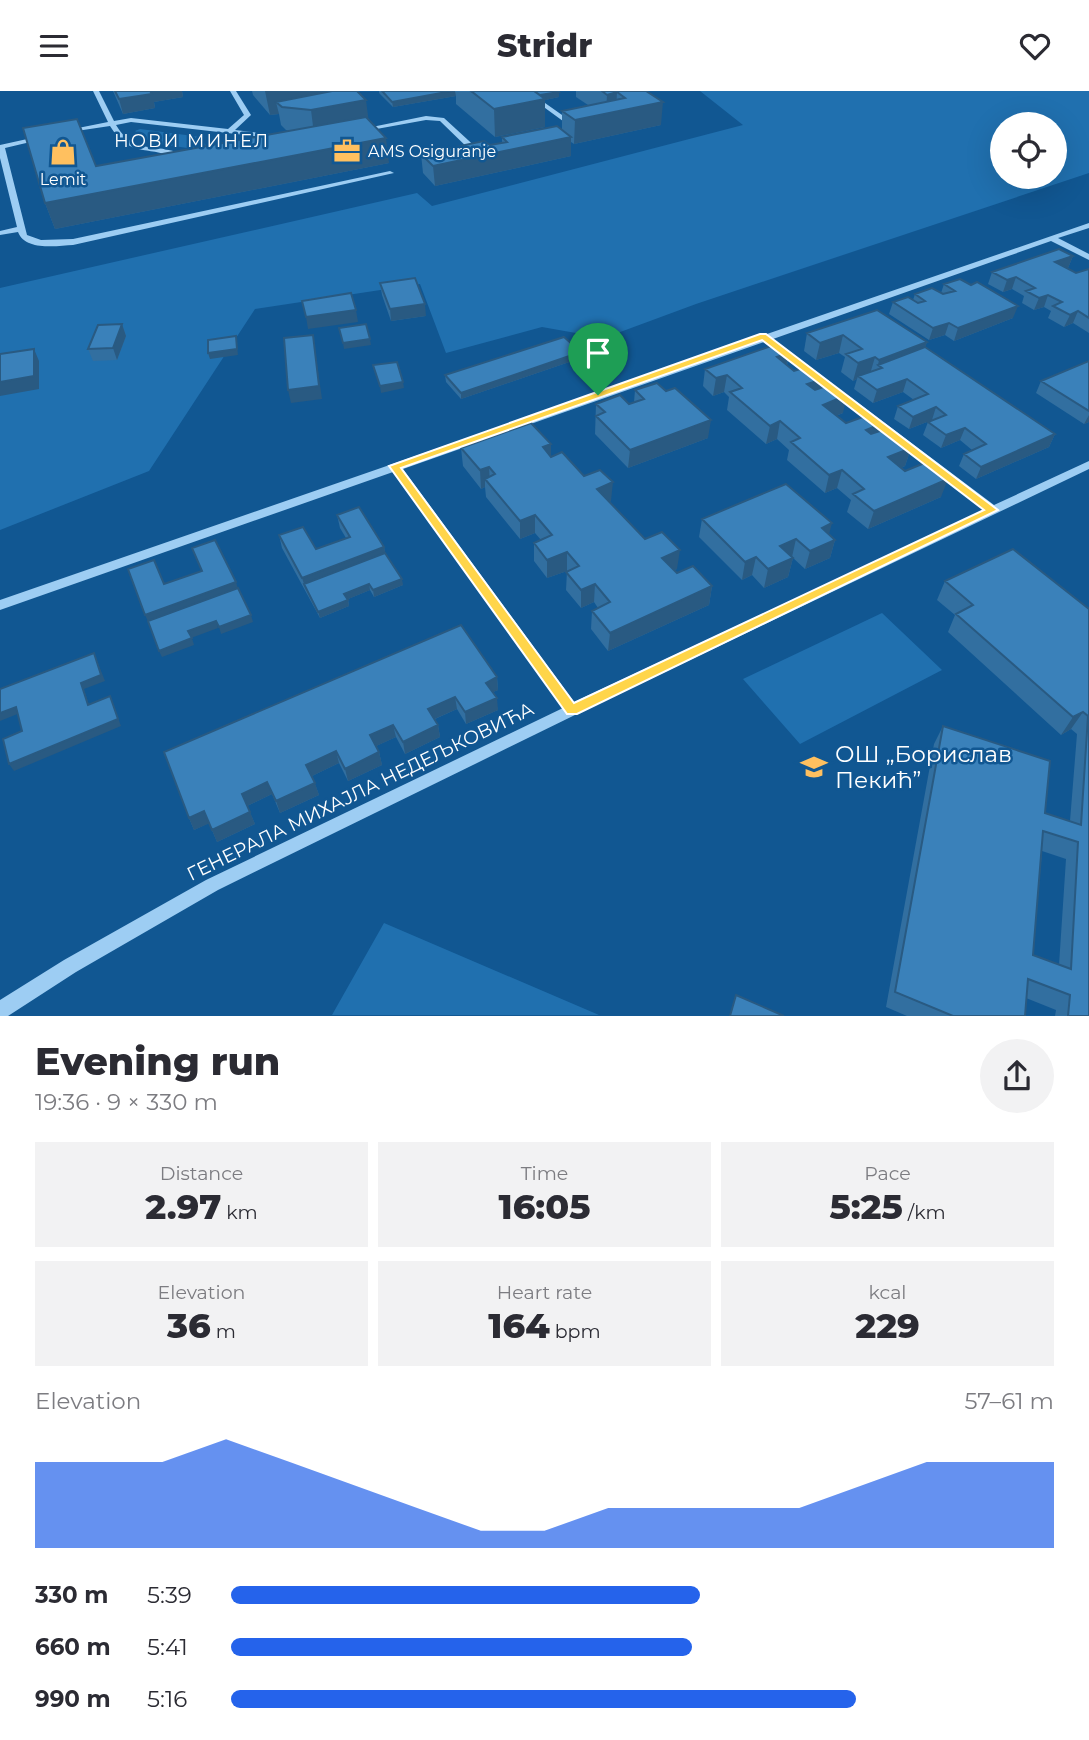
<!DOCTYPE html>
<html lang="en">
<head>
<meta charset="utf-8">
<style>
  body { margin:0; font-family:Montserrat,sans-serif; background:#f2f2f3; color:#2b2b33; height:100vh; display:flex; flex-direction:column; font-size:26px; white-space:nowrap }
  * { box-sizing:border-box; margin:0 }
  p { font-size:23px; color:#7c7c81 }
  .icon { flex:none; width:38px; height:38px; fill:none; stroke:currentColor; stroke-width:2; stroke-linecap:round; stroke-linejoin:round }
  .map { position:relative; height:925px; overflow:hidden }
  .sheet { display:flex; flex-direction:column; background:#fff; flex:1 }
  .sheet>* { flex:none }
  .buttons { position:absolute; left:990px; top:21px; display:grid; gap:14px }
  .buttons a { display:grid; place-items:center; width:77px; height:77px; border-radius:50%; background:#fff; box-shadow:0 7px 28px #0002; font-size:35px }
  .pin { position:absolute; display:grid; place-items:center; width:60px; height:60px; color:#fff; margin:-72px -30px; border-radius:50% 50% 50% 0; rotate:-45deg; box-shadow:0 0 7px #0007 }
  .pin .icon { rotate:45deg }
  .round { display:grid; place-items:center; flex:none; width:74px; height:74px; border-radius:37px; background:#f2f2f3 }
  .overview { display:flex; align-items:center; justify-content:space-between; height:119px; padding:0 35px }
  h1 { font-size:38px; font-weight:800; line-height:52px }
  .metrics { display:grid; grid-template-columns:repeat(3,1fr); gap:10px; height:119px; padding:7px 35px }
  .metrics div { display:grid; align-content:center; border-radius:0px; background:#f2f2f3; text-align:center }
  .metrics b { font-size:35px; font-weight:800 }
  .metrics small { font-size:19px; font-weight:400 }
  .metrics p { font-size:19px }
  .chart { height:196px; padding:14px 35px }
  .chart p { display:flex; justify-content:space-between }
  .chart svg { width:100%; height:126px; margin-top:7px; fill:#2563eb; opacity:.7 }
  ul { padding:0 35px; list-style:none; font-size:23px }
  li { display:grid; grid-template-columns:112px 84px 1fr; align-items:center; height:52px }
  li i { height:18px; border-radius:9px; background:#2563eb }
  header { display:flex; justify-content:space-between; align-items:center; height:91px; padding:0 35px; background:#fff; font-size:32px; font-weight:800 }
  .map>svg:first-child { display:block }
</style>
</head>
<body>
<header><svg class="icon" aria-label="menu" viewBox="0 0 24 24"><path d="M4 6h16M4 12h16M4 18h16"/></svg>Stridr<svg class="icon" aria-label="heart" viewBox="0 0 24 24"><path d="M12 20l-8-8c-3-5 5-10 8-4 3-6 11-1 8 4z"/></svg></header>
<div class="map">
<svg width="1089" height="925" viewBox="0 0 1089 925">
  <rect width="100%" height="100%" fill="#115792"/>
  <!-- green -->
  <path fill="#2070af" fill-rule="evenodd" d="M700 0H1089V82L696 213 604 247 542 236 446 262 420 193 255 218 149 380 0 439V197L417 102 432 115 743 34ZM1003 33H1055V86H1003Z
    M140 38 201 46 209 60 152 52 135 40Z
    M882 522 942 579 800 653 743 588Z
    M384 832 599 924H332Z"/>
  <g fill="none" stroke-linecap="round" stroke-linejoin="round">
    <!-- minor -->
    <path fill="#9dcdf3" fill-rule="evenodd" d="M93 0H99L114 30 131 27 228 38 244 24 230 0H236L251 24 235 39 279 44 283 46 279 48 131 31 116 34C137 69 164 47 189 69L185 71C180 69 175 65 169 64 142 56 128 64 110 35L63 42V40L108 31Z
      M541 12H545L572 31 574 38H570L567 33 541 14Z
      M426 25 444 27 480 60 473 62 440 30 426 29 360 41 357 39Z
      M41 45 45 47 43 48 5 57 27 144 41 149 73 148 390 80 394 82 73 154C57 155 25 160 18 141L0 144V140L17 136 0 67V54Z
      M1089 132V137L1058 147 1089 163V169L1051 150 773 248 994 414 1089 370V378L577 623 218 799 76 881 8 925H0V909L64 869 206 789 563 617 393 381 0 519V509L759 246 760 243H767ZM764 251 985 419 574 611 403 378Z"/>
  </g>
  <!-- wall -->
  <path fill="#326fa0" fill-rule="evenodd" d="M113 0H182L183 6 154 11 155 17 123 23Z
    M252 0H357L369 29 389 72 55 138 45 112 96 75 290 40 286 39 281 34 279 23 270 24 253 4Z
    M379 0H558L559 6 545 9V36L495 46 456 13V5L393 16 379 2Z
    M576 0H647L661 34 574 53 571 51V65L435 95 423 82 421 63 490 54 502 52V46L562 39V20L588 14 576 6Z
    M1073 165 1068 177H1067L1076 182 1089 178V242L1073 232 1064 236 1048 227 1051 220 1044 216 1034 219 1022 212 1024 205 1012 198 1003 201 988 193 992 181Z
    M380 192 426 225 391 230 382 204Z
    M944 193 1013 227 954 250 945 244 929 249 889 223 893 211 913 209 915 203 941 202Z
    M877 219 927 251 925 256 1055 343 1049 356 976 388 959 375 964 363 972 359 960 349 941 357 923 344 928 331 932 329 909 338 894 328 898 315 914 309 903 301 873 312 854 298 857 288 853 290 841 281 845 266 839 262 816 269 804 260 807 242Z
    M122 233 126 245 117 269 93 270 88 258Z
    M581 261V267L461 308 446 291 445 284Z
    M789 262 787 274 794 280 823 288 821 297 843 322 836 325 846 332H883L881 339 911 357 905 375 901 377 941 406 868 438 847 421 851 409 837 397 825 402 787 369 789 359 777 348 766 353 727 319 729 306 724 301 713 305 703 295 705 278Z
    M1089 270V331L1084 333 1036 302 1041 290Z
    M635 299 708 347 628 377 595 343 596 313H629L634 311Z
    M551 353V366L584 385 611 410 609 411 645 448 677 478 674 479 677 482 712 495 709 514 608 560 591 538 592 520 598 517 594 511 581 517 566 499 567 480 547 487 534 470V452L541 449 535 442 520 448 486 406 485 396 481 398 463 375 461 357Z
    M337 424 384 456 385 462 403 494 374 506 370 499 348 508 349 515 320 527 282 457 279 444 316 458 346 447 340 437Z
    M702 428 829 443 835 449 830 467 805 478 792 466 793 467 788 486 764 497 752 484 742 489 699 446Z
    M945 490 1089 518V925H1055L1056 919 1026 907 1025 925H907L886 916 934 653 943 635 1045 722 1070 730 1077 643 1071 638 1061 644 948 541 955 524 937 509ZM1042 760 1066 768 1059 874 1033 864Z
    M497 586 498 599 493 601 498 619 466 633 457 618 435 628 438 634 440 646 405 663 396 646 376 655 379 661 382 674 348 690 339 672 312 685 319 704 280 722 272 703 247 715 255 733 217 751 209 732 194 739 189 727Z"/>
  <!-- shaded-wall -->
  <path fill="#295a82" d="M149 0H182L183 6 154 11 155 17 123 23 119 8Z
    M265 0H337L276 11 279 23 270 24Z
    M452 0H455L456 5 393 16 392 11Z
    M643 0H647L646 14 663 11 661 34 574 53 575 29 606 23 607 4 617 1 616 20Z
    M559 1V6L545 9V36L495 46 494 18 519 8Z
    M366 9 369 32 314 43 311 19Z
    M571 46V65L435 95 433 75Z
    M386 47 389 72 55 138 45 112Z
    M1073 165 1068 177 1051 183 1055 171Z
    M1016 186 1012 198 1003 201 1007 189Z
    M1048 204 1044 216 1034 219 1039 207Z
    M425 213 426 225 391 230 390 218Z
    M1018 215 1013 227 954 250 958 237Z
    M356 219 358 231 308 238 306 226Z
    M1078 220 1073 232 1064 236 1070 224Z
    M949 232 945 244 929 249 933 237Z
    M122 233 126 245 117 269 113 257Z
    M313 244 322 308 291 312 288 299Z
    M843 244 839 262 816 269 820 252Z
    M236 245 238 264 210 268 208 262Z
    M370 248 371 254 344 258 343 252Z
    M927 251 921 269 882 277 878 274 879 269Z
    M34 258 39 270V298L0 305V291Z
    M581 261V267L461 308V302Z
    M789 262 785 280 777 266Z
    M875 266 870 283 858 285 857 288 853 290 858 272Z
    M727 284 724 301 713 305 716 287Z
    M823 288 818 306 807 293Z
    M907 288 903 301 873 312 877 299Z
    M403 291 404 297 381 302 380 295Z
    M847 304 843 322 818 332 823 314Z
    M936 316 932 329 909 338 913 326Z
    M1089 324V331L1084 333Z
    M711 329 708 347 628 377 630 359Z
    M780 330 777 348 766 353 770 335Z
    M883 332 878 350 866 339Z
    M965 337 960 349 941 357 946 344Z
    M1055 343 1049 356 976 388 981 376Z
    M551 353V371L543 356Z
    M911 357 905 375 882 385 888 366Z
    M489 376 490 393 485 388V396L481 398 480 379Z
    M842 379 837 397 825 402 829 384Z
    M948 388 941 406 868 438 874 420Z
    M613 391 611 410 596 416 597 398Z
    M535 424V442L520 448V430Z
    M832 432 827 451 822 437Z
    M796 448 792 466 780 455Z
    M835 449 830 467 805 478 810 460Z
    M384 456 387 469 304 493 302 487Z
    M680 459 677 478 660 485 662 467Z
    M567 461V480L547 487V469Z
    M756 466 752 484 742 489 745 471Z
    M793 467 788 486 764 497 768 478Z
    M402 488 403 494 374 506 373 499Z
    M236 491 240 504 151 537 145 524Z
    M369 493 370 499 346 509 344 503Z
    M595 493 594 511 581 517V499Z
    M712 495 709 514 608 560 610 542Z
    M348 509 349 515 320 527 318 521Z
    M251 524 253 531 221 543 219 536Z
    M216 530 218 537 191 547 188 540Z
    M192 547 194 554 162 566 159 560Z
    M94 562 105 590 84 598 91 620 88 614 81 592Z
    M497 586 498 599 487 604 486 592Z
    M110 605 121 635 14 680 9 673Z
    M455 606 457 618 430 630 428 618Z
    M497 607 498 619 466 633 465 621Z
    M16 616 20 622 0 630V622Z
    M1083 621 1071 638 1061 644 1073 626Z
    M393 634 396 646 372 657 370 644Z
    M438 634 440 646 405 663 403 651Z
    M336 660 339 672 310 686 306 674Z
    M379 661 382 674 348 690 345 678Z
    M267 691 272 703 247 715 242 703Z
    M315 692 319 704 280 722 276 710Z
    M204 720 210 732 194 739 189 727Z
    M250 721 255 733 217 751 212 739Z"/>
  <!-- building -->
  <path fill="#3a81ba" stroke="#295a82" stroke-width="2" fill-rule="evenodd" d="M115 0H150L152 3 119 8Z
    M332 0H357L366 9 311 19 282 16 276 11Z
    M382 0H452L392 11Z
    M471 0H534L545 8 494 18Z
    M534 0H558L559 1 540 4Z
    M602 0H646L663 11 575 29 562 20 625 7 617 1 607 4Z
    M366 26 386 47 45 112 23 37 77 28 96 75Z
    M557 35 571 46 433 75 421 63 484 50 490 54 507 51 502 46Z
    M1059 158 1073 165 1055 171 1076 182 1089 178V227L1078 220 1070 224 1053 215 1062 211 1048 204 1039 207 1026 200 1035 197 1016 186 1007 189 992 181Z
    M415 187 425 213 390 218 380 192Z
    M960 188 971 194 977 191 1018 215 958 237 949 232 933 237 893 211 908 206 918 212 925 210 915 203 932 197 943 203 955 200 944 193Z
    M351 202 356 219 306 226 302 210Z
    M877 219 927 251 879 269 875 266 858 272 846 263 862 258 843 244 820 252 807 242Z
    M122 233 113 257 88 258 98 234Z
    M366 233 370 248 343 252 339 237Z
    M313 244 319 295 288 299 284 247Z
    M236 245 237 258 208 262V249Z
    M564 246 581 261 461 302 445 284Z
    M777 253 789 262 777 266 794 280 807 276 823 288 807 293 815 299 832 293 847 304 823 314 846 332 871 323 883 332 866 339 871 343 886 338 911 357 888 366 905 380 927 371 948 388 874 420 853 403 864 398 842 379 829 384 791 351 800 347 780 330 770 335 730 301 742 297 727 284 716 287 705 278Z
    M925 256 1055 343 981 376 964 363 986 353 965 337 946 344 928 331 946 324 936 316 913 326 898 315 928 303 907 288 877 299 858 285 882 277 878 274Z
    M34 258V285L0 291V263Z
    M1089 270V320L1041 290Z
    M397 271 403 291 380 295 373 274Z
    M657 292 666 300 675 297 711 329 630 359 596 325 605 321 596 313 620 304 629 313 644 308 635 299Z
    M531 332 551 353 543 356 551 366 562 361 584 385 600 379 613 391 597 398 645 448 662 441 680 459 662 467 677 482 693 475 712 495 610 542 592 520 610 511 595 493 581 499 566 481 579 475 567 461 547 469 534 452 552 444 535 424 520 430 485 388 495 383 489 376 480 379 461 357Z
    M786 393 832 432 822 437 835 449 810 460 796 448 780 455 793 467 768 478 756 466 745 471 702 428Z
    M359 416 384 456 302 487 279 444 303 436 316 458 350 446 337 424Z
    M215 449 236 491 145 524 128 478 154 469 164 493 202 480 192 457Z
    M1013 458 1089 518V925H1068L1070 904 1028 888 1025 925H953L895 901 943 635 1050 670 1045 722 1081 734 1088 625 1083 621 1073 626 956 523 973 514 945 490ZM1043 740 1078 751 1071 878 1033 864Z
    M385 462 402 488 373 499 369 493 344 503 348 509 318 521 304 493Z
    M238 497 251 524 219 536 216 530 188 540 192 547 159 560 148 530Z
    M461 534 497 586 486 592 497 607 465 621 455 606 428 618 438 634 403 651 393 634 370 644 379 661 345 678 336 660 306 674 315 692 276 710 267 691 242 703 250 721 212 739 204 720 189 727 164 661Z
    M94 562 101 584 81 592 88 614 110 605 118 628 9 673 3 648 22 640 16 616 0 622V598Z
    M736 904 784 925H730Z"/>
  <!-- route -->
  <path fill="#ffd54a" stroke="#fff" stroke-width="2" fill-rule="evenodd" d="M760 243H766L998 419 577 623H567L389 375ZM762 249 984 419 574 612 401 377Z"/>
  <!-- icons -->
  <defs>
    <g id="office-bare" transform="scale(2.1)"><path d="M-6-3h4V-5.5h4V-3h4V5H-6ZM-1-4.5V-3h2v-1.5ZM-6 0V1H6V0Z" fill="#ffc05f" stroke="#115792" stroke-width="2.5" paint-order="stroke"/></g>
    <g id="shop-bare" transform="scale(2.1)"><path d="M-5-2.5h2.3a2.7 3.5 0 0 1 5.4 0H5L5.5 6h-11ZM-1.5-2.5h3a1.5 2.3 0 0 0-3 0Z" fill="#ffc05f" stroke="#115792" stroke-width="2.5" paint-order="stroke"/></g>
    <g id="school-bare" transform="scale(2.1)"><path d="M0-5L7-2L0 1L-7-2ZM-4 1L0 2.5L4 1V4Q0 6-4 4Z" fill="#ffc05f" stroke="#115792" stroke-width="2.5" paint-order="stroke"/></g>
  </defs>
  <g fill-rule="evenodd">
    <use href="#office-bare" x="347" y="60"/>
    <use href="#shop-bare" x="63" y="61"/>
    <use href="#school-bare" x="814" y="676"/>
  </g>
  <g text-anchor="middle" stroke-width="5" stroke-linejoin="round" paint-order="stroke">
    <!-- far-poi labels -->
    <g font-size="16" fill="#fff" stroke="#115792" text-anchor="start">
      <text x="368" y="66">AMS Osiguranje</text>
      <text x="63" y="94" text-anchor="middle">Lemit</text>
    </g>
    <!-- far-neighbourhood labels -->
    <g font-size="18" letter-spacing="2" fill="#fff" stroke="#115792">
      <text x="192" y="56">НОВИ МИНЕЛ</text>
    </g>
    <!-- street labels -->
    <g font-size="19" fill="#fff" stroke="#115792">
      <text transform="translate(360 700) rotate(-26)" y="7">ГЕНЕРАЛА МИХАЈЛА НЕДЕЉКОВИЋА</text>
    </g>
    <!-- near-poi labels -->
    <g font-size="23" fill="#fff" stroke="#115792" text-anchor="start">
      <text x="835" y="671">ОШ „Борислав<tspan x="835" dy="26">Пекић”</tspan></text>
    </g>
  </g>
</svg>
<div class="buttons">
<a><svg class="icon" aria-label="locate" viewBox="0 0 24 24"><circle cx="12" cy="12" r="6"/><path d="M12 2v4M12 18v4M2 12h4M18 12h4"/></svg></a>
</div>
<div class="pin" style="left:598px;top:304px;background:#1e9e55"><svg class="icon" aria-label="arrive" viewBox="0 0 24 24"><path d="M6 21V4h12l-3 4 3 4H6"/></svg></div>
</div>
<section class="sheet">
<div class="overview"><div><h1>Evening run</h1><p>19:36 · 9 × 330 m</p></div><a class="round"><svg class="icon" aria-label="share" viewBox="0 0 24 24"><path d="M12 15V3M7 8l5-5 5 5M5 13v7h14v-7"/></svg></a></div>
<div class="metrics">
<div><p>Distance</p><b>2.97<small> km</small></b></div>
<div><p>Time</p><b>16:05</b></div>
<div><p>Pace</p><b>5:25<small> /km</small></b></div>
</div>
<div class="metrics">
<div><p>Elevation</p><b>36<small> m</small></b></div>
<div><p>Heart rate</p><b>164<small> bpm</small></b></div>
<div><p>kcal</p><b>229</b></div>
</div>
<div class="chart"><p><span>Elevation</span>57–61 m</p>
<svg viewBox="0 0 160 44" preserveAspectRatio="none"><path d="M0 44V14L10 14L20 14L30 6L40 14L50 22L60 30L70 38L80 38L90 30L100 30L110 30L120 30L130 22L140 14L150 14L160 14V44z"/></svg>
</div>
<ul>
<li><b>330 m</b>5:39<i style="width:57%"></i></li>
<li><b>660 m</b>5:41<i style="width:56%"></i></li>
<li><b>990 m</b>5:16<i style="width:76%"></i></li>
</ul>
</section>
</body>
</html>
